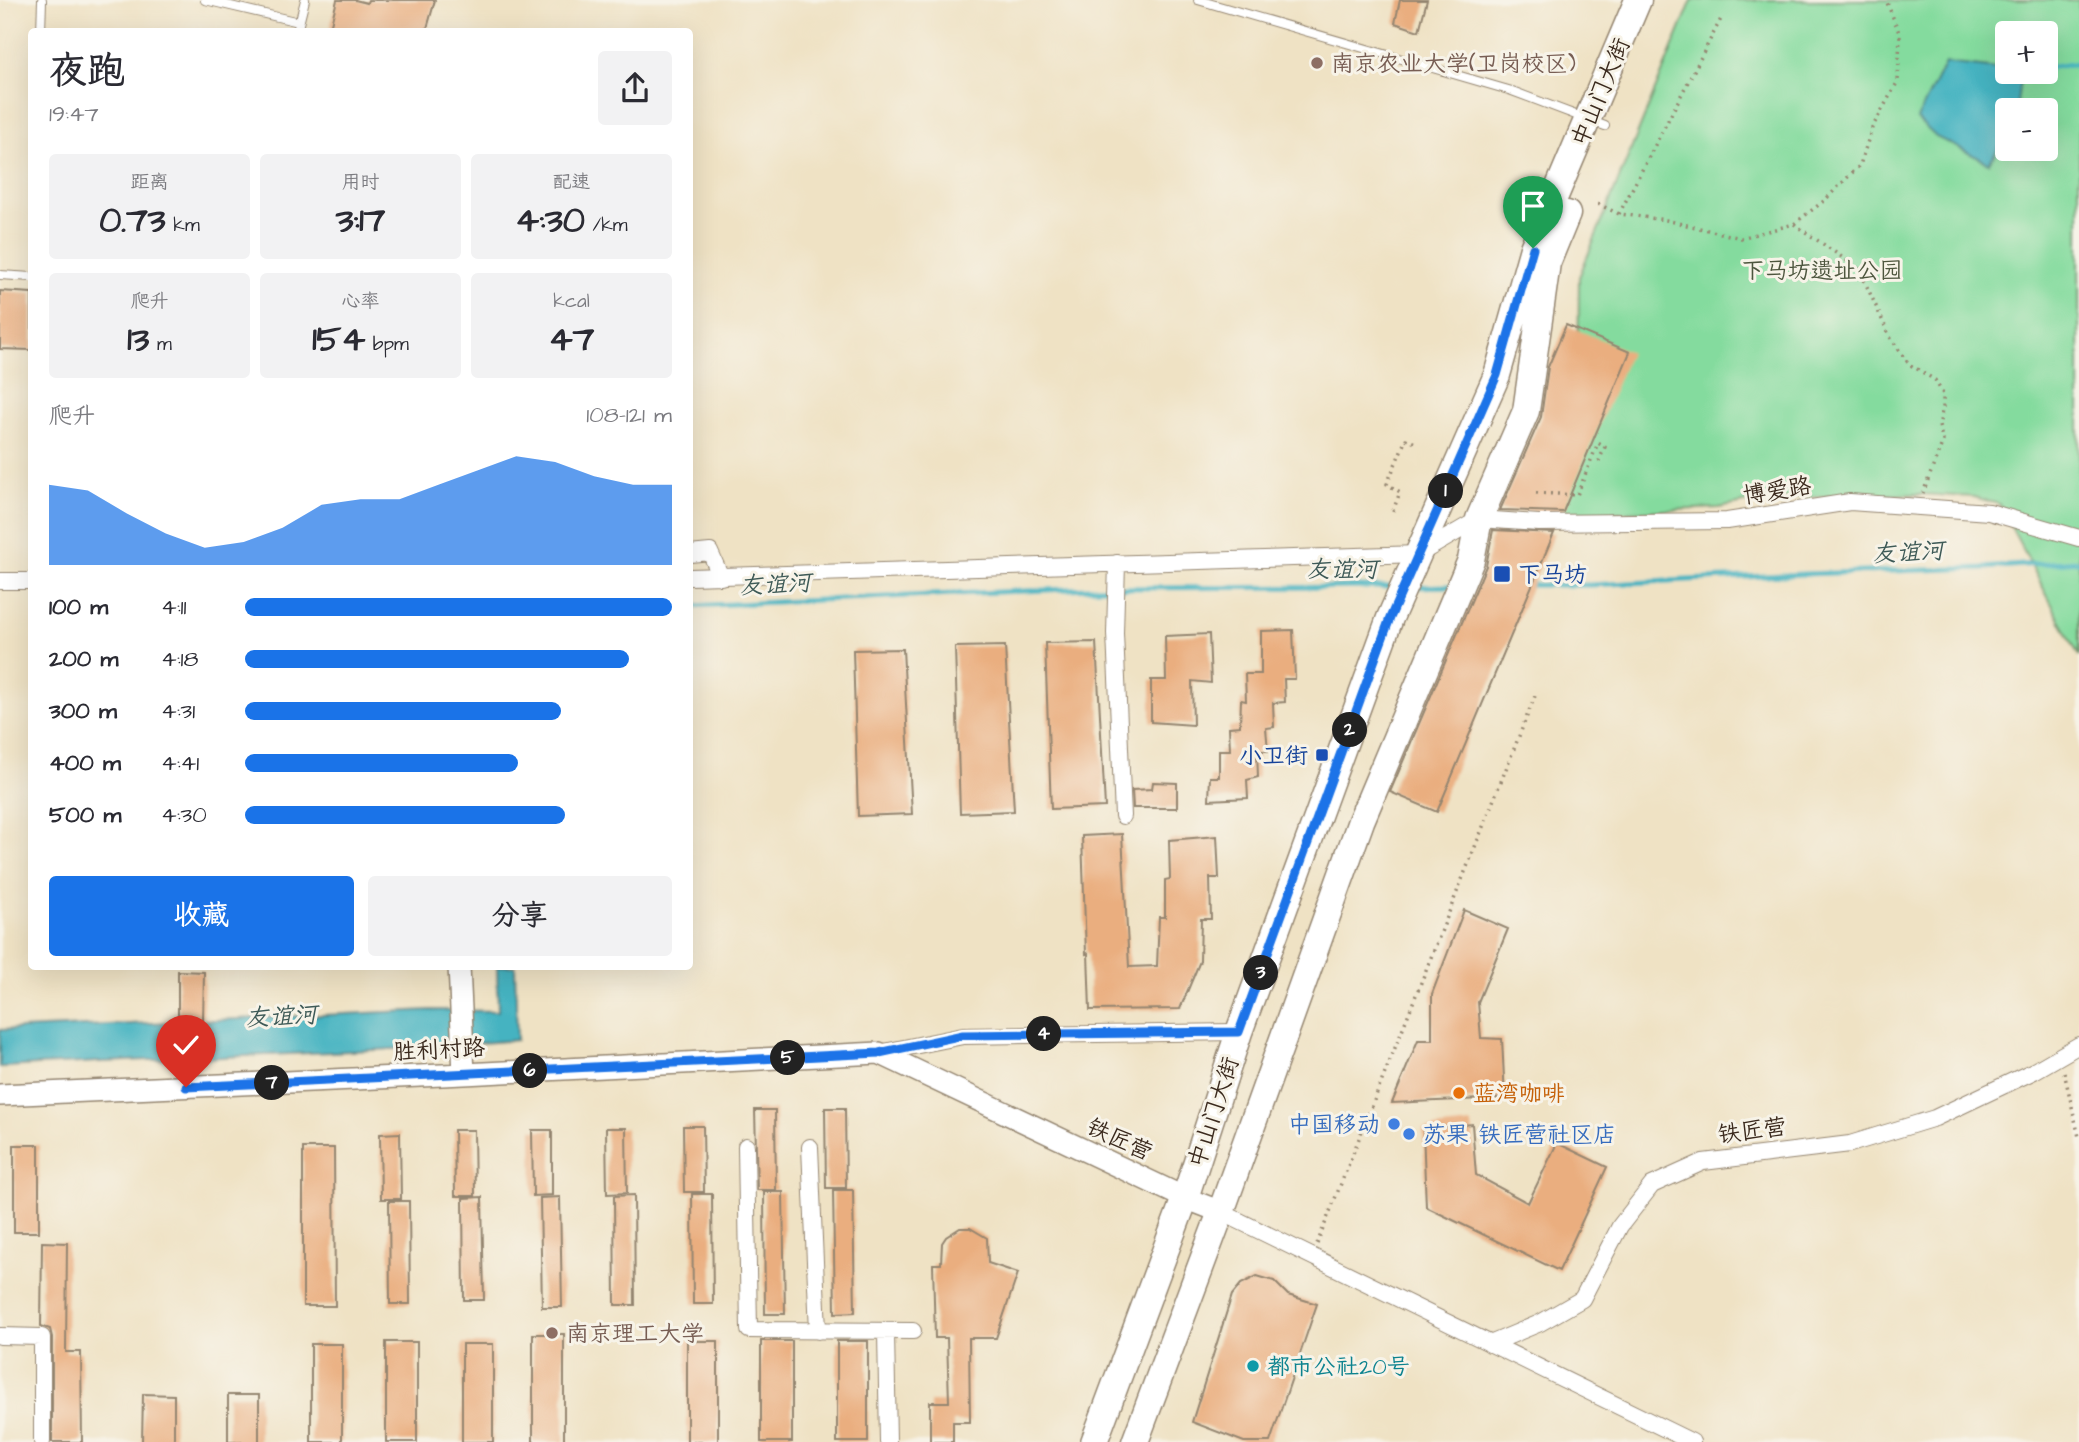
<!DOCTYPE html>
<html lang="zh">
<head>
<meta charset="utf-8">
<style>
  body { margin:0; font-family:"Architects Daughter","LXGW WenKai TC",sans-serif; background:#f2f2f3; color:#2b2b33; height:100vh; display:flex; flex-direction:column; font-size:26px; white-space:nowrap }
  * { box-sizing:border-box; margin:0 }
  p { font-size:23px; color:#7c7c81 }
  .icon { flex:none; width:38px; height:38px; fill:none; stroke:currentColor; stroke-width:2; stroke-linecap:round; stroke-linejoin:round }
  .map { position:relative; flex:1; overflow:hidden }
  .sheet { position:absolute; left:28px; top:28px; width:665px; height:942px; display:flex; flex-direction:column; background:#fff; border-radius:7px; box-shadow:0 7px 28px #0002 }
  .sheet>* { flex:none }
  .fabs { position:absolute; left:1995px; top:21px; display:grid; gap:14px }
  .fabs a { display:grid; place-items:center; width:63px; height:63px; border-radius:7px; background:#fff; box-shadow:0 7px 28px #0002; font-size:35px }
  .pin { position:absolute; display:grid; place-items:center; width:60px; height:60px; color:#fff; margin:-72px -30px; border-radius:50% 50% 50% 0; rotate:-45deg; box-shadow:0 0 7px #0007 }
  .pin .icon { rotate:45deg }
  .km { position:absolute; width:35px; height:35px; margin:-18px; border-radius:50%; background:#222; color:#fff; font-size:19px; line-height:35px; text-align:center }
  .round { display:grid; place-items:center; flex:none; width:74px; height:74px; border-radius:7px; background:#f2f2f3 }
  .headline { display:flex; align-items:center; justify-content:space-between; height:119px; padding:0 21px }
  h1 { font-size:38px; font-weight:700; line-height:52px }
  .metrics { display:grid; grid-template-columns:repeat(3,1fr); gap:10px; height:119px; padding:7px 21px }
  .metrics div { display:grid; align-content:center; border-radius:7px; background:#f2f2f3; text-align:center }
  .metrics b { font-size:35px; font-weight:700 }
  .metrics small { font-size:19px; font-weight:400 }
  .metrics p { font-size:19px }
  .chart { height:196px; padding:14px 21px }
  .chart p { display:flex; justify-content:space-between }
  .chart svg { width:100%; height:126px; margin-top:7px; fill:#1a73e8; opacity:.7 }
  .primary-button { display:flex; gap:14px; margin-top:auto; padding:14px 21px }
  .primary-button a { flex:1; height:80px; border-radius:7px; background:#1a73e8; color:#fff; font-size:28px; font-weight:700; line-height:80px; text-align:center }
  .primary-button a+a { background:#f2f2f3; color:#2b2b33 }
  ul { padding:0 21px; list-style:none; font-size:23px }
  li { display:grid; grid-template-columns:112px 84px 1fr; align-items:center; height:52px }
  li i { height:18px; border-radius:9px; background:#1a73e8 }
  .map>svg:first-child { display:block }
</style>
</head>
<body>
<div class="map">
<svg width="2079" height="1442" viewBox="0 0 2079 1442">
  <rect width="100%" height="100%" fill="#f7f3e8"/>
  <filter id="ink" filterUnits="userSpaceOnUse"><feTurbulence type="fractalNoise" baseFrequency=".0143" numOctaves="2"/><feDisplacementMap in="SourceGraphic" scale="14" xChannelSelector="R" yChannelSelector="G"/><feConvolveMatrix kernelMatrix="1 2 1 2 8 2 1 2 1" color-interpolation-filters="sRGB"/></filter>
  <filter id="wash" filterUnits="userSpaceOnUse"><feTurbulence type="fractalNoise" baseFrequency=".00686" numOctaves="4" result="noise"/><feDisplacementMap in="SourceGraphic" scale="28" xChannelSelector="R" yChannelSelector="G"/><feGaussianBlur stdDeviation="1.57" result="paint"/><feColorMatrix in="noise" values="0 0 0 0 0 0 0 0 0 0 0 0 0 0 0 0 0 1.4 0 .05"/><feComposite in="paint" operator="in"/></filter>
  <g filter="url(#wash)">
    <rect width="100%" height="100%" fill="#efe2c4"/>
    <!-- green -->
    <path fill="#84db9e" stroke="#60825e" stroke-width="2" fill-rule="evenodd" d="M1692 0H2079V656L1999 504 1974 497 1921 494 1770 498 1719 508 1576 514 1542 508 1578 405 1579 277ZM2007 33H2046V72H2007ZM2007 110H2046V149H2007Z"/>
    <!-- water -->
    <path fill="#45b3c1" stroke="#406e70" stroke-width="2" d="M1945 63 2007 70V72H2021L2016 110H2007V134L1989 163 1936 137 1917 119Z
      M497 966H515L517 1040C345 1055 172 1057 0 1067V1030L431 1010 498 1011Z"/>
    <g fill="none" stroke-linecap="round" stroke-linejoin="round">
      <!-- stream -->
      <path stroke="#45b3c1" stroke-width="5" d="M2046 68 2079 63
        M1526 585H1590L1804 574 1982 568 2079 561
        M1411 587 1450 586
        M690 606 1089 588 1394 587"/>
    </g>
    <g id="blocks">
      <!-- building -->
      <path fill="#eaae7f" d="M337 0H355L367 3 368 0H435L426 32H329Z
        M1400 0H1427L1419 31 1395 23Z
        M0 291 32 293V350L0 349Z
        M1566 325 1630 352 1563 512 1500 510 1541 417 1548 367Z
        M1493 530 1554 533 1437 812 1390 792 1486 566Z
        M1293 630 1295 679H1284L1285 702 1273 703 1274 727 1266 728 1268 751H1257L1258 777 1247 780 1248 798 1209 800 1210 777H1219V750H1230L1229 727 1240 726 1241 700 1246 701 1245 674H1261V631Z
        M1209 634 1211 683 1192 681 1193 725 1151 722V680H1166L1165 636Z
        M1096 642 1105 807 1051 809 1045 643Z
        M1005 646 1014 811 960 813 955 647Z
        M903 649 912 814 858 816 853 650Z
        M1153 782 1177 783V808H1133L1132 790 1152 789Z
        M1122 834 1129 967 1157 966 1159 917H1165V880L1170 879 1169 840 1217 836 1219 878H1210L1211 919H1201L1200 961 1180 1009 1090 1010 1088 953 1086 954 1082 836Z
        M1464 910 1508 929 1478 1002 1481 1038 1502 1039 1505 1098 1392 1103 1418 1040H1432V994Z
        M178 971 204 972 203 1021 178 1022Z
        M825 1108H845L846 1188H826Z
        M755 1110H775L776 1190H757Z
        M1472 1124 1476 1175 1528 1203 1557 1143 1607 1167 1559 1271 1426 1207 1423 1129Z
        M683 1126H703L704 1192H684Z
        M606 1128H626L627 1193 607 1194Z
        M454 1130H474L475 1196H455Z
        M532 1130H552V1195L533 1196Z
        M400 1133 401 1199H381L380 1134Z
        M14 1145H39V1232H14Z
        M303 1148H334L335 1306H303Z
        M833 1190H853L855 1312 835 1313Z
        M764 1192H783L785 1314H765Z
        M692 1194H712L713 1304H693Z
        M634 1195 635 1305H615L614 1196Z
        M482 1197 484 1300H464L463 1198Z
        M560 1197 562 1307H542L540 1198Z
        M389 1201H409L410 1304H390Z
        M960 1228H970L987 1238 988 1263 1018 1273 996 1338H969L970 1422H953V1442H930V1402H949L947 1338H935L933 1264H941L942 1243 946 1237Z
        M42 1242 67 1243 66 1352H81L82 1442H52V1337L50 1329 41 1326Z
        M1257 1276 1274 1281 1288 1295 1317 1304 1270 1442H1244L1192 1422 1232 1295 1241 1284Z
        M533 1334H564V1442H533Z
        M687 1341H718V1442H687Z
        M761 1341H792V1442H761Z
        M837 1341H868V1442H837Z
        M386 1342H417V1442H386Z
        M311 1344H342V1442H311Z
        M462 1344H493V1442H462Z
        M143 1394 174 1395V1442H142Z
        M228 1395H259V1442H228Z"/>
    </g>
  </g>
  <g filter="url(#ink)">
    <use href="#blocks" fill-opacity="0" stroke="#958671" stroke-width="2"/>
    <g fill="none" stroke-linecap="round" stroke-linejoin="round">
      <!-- service casing -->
      <g stroke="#958671" stroke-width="10">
        <path id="service" d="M205 0 299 22
          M1198 0 1512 91 1605 126
          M41 32 42 0
          M297 32 305 0
          M0 275 32 277"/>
      </g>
      <!-- minor casing -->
      <g stroke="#958671" stroke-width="18">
        <path id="minor" d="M690 554 710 552 721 577
          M1117 563 1115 633 1123 816
          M690 577 1419 554 1479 519 1539 523 1727 521 1850 502 1989 512 2079 538
          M0 581H32
          M879 1053 963 1036 1239 1032
          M746 1146 749 1330 913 1331
          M810 1147 818 1331
          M1221 1212 1692 1442
          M886 1332 888 1442
          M0 1336 42 1337V1442
          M1490 1344 1540 1323 1582 1299 1620 1226 1652 1185 1703 1162 1850 1144 1935 1118 2034 1071 2079 1045"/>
      </g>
      <!-- tertiary casing -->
      <g stroke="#958671" stroke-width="24">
        <path id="tertiary" d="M459 966 464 1074
          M0 1095 464 1074 879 1053 1185 1198 1221 1212"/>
      </g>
      <!-- primary casing -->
      <g stroke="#958671" stroke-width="29">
        <path id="primary" d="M1094 1442 1185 1198 1239 1032 1390 618 1497 375 1533 248 1638 0
          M1135 1442 1221 1212 1361 821 1471 560 1479 519 1526 411 1547 263 1567 214"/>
      </g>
      <!-- path -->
      <path stroke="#958671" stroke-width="3.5" stroke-dasharray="2 5" stroke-linecap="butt" d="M1598 204 1619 214 1666 220 1741 238 1794 224 1825 200 1860 165 1872 128 1898 81 1900 35 1886 0
        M1619 214 1722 17
        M1794 224 1859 269 1890 337 1909 364 1935 380 1943 394V407L1939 426 1943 441 1923 493
        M1536 493 1577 495 1598 443 1605 447 1598 463
        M1393 511 1400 492 1387 484 1406 439 1418 444
        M2064 1072 2079 1137
        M1317 1244 1535 696"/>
      <!-- service -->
      <use href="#service" stroke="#fff" stroke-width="8"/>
      <!-- minor -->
      <use href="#minor" stroke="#fff" stroke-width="16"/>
      <!-- tertiary -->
      <use href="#tertiary" stroke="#fff" stroke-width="21"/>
      <!-- primary -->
      <use href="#primary" stroke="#fff" stroke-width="26"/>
    </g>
  </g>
  <g fill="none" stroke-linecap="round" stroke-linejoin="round" filter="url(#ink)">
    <!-- route casing -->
    <g stroke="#fff" stroke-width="14">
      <path id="route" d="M186 1087 879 1053 963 1035 1239 1032 1390 618 1497 375 1533 248"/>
    </g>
    <!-- route -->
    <use href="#route" stroke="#1a73e8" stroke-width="9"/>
  </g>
  <!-- markers -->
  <g fill="#8d6e63" stroke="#f7f3e8" stroke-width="2.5">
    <circle cx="1317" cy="63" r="7"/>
    <circle cx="552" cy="1333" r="7"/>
  </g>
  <g fill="#1a4fb4" stroke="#f7f3e8" stroke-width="2.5">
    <rect x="1493" y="565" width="18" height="18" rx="3.5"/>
    <rect x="1315" y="748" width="14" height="14" rx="3.5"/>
  </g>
  <circle fill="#e8710a" stroke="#f7f3e8" stroke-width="2.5" cx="1459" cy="1093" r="7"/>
  <g fill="#3f7fe0" stroke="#f7f3e8" stroke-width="2.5">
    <circle cx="1394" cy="1124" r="7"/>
    <circle cx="1409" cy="1134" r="7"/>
  </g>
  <circle fill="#0f9aa8" stroke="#f7f3e8" stroke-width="2.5" cx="1253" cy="1366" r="7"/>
  <g text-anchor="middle" stroke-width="6" stroke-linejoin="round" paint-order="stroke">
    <!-- education labels -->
    <g font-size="23" fill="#785e54" stroke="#f7f3e8" text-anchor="start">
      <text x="1331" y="71">南京农业大学(卫岗校区)</text>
      <text x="566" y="1341">南京理工大学</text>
    </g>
    <!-- street labels -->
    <g font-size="23" fill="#3b2a1e" stroke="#f7f3e8">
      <text transform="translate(1600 92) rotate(-67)" y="8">中山门大街</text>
      <text transform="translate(1777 490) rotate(-9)" y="8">博爱路</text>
      <text transform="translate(439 1049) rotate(-3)" y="8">胜利村路</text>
      <text transform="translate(1213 1112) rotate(-72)" y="8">中山门大街</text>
      <text transform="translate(1752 1130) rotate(-7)" y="8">铁匠营</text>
      <text transform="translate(1120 1139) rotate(25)" y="8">铁匠营</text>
    </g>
    <!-- park labels -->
    <g font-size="23" fill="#4d563e" stroke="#f7f3e8">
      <text x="1822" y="278">下马坊遗址公园</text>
    </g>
    <!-- transit labels -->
    <g font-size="23" fill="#164399" stroke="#f7f3e8" text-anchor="start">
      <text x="1518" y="582">下马坊</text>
      <text x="1308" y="763" text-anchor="end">小卫街</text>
    </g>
    <!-- food labels -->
    <g font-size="23" fill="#c56008" stroke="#f7f3e8" text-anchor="start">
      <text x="1473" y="1101">蓝湾咖啡</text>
    </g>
    <!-- shop labels -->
    <g font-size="23" fill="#366cbe" stroke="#f7f3e8" text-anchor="end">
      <text x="1380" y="1132">中国移动</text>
      <text x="1423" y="1142" text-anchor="start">苏果 铁匠营社区店</text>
    </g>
    <!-- culture labels -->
    <g font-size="23" fill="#0d838f" stroke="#f7f3e8" text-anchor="start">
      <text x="1267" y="1374">都市公社20号</text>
    </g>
    <!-- water labels -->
    <g font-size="24" font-style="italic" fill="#3e5a57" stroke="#f7f3e8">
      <text transform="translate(1908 552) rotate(-3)" y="8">友谊河</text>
      <text x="1342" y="577">友谊河</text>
      <text transform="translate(775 584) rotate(-3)" y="8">友谊河</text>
      <text transform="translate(281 1016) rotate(-3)" y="8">友谊河</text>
    </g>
  </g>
</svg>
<div class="fabs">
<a>+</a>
<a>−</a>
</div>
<div class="pin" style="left:1533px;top:248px;background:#1e9e55"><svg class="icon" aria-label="arrive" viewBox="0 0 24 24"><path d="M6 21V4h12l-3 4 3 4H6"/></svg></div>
<div class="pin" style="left:186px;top:1087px;background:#d93025"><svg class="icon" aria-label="check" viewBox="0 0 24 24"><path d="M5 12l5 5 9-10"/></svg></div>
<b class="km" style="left:1446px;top:491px">1</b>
<b class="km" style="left:1350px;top:730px">2</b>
<b class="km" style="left:1261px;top:973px">3</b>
<b class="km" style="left:1044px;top:1034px">4</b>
<b class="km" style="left:788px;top:1058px">5</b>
<b class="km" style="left:530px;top:1071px">6</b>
<b class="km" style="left:272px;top:1083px">7</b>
<section class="sheet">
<div class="headline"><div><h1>夜跑</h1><p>19:47</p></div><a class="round"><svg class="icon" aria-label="share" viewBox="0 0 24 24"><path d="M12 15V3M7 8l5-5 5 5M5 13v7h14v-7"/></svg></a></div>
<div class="metrics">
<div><p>距离</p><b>0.73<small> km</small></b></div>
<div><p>用时</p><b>3:17</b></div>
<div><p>配速</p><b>4:30<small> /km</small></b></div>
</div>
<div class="metrics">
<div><p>爬升</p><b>13<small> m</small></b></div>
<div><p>心率</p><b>154<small> bpm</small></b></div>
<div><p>kcal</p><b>47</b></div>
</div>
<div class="chart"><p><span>爬升</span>108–121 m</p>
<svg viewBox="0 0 160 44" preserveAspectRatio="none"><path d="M0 44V16L10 18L20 26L30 33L40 38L50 36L60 31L70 23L80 21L90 21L100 16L110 11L120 6L130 8L140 13L150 16L160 16V44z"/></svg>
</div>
<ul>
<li><b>100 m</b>4:11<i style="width:100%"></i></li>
<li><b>200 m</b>4:18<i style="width:90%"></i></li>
<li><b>300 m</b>4:31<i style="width:74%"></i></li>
<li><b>400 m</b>4:41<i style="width:64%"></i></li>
<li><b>500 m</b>4:30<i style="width:75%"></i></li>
</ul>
<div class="primary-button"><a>收藏</a><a>分享</a></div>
</section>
</div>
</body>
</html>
